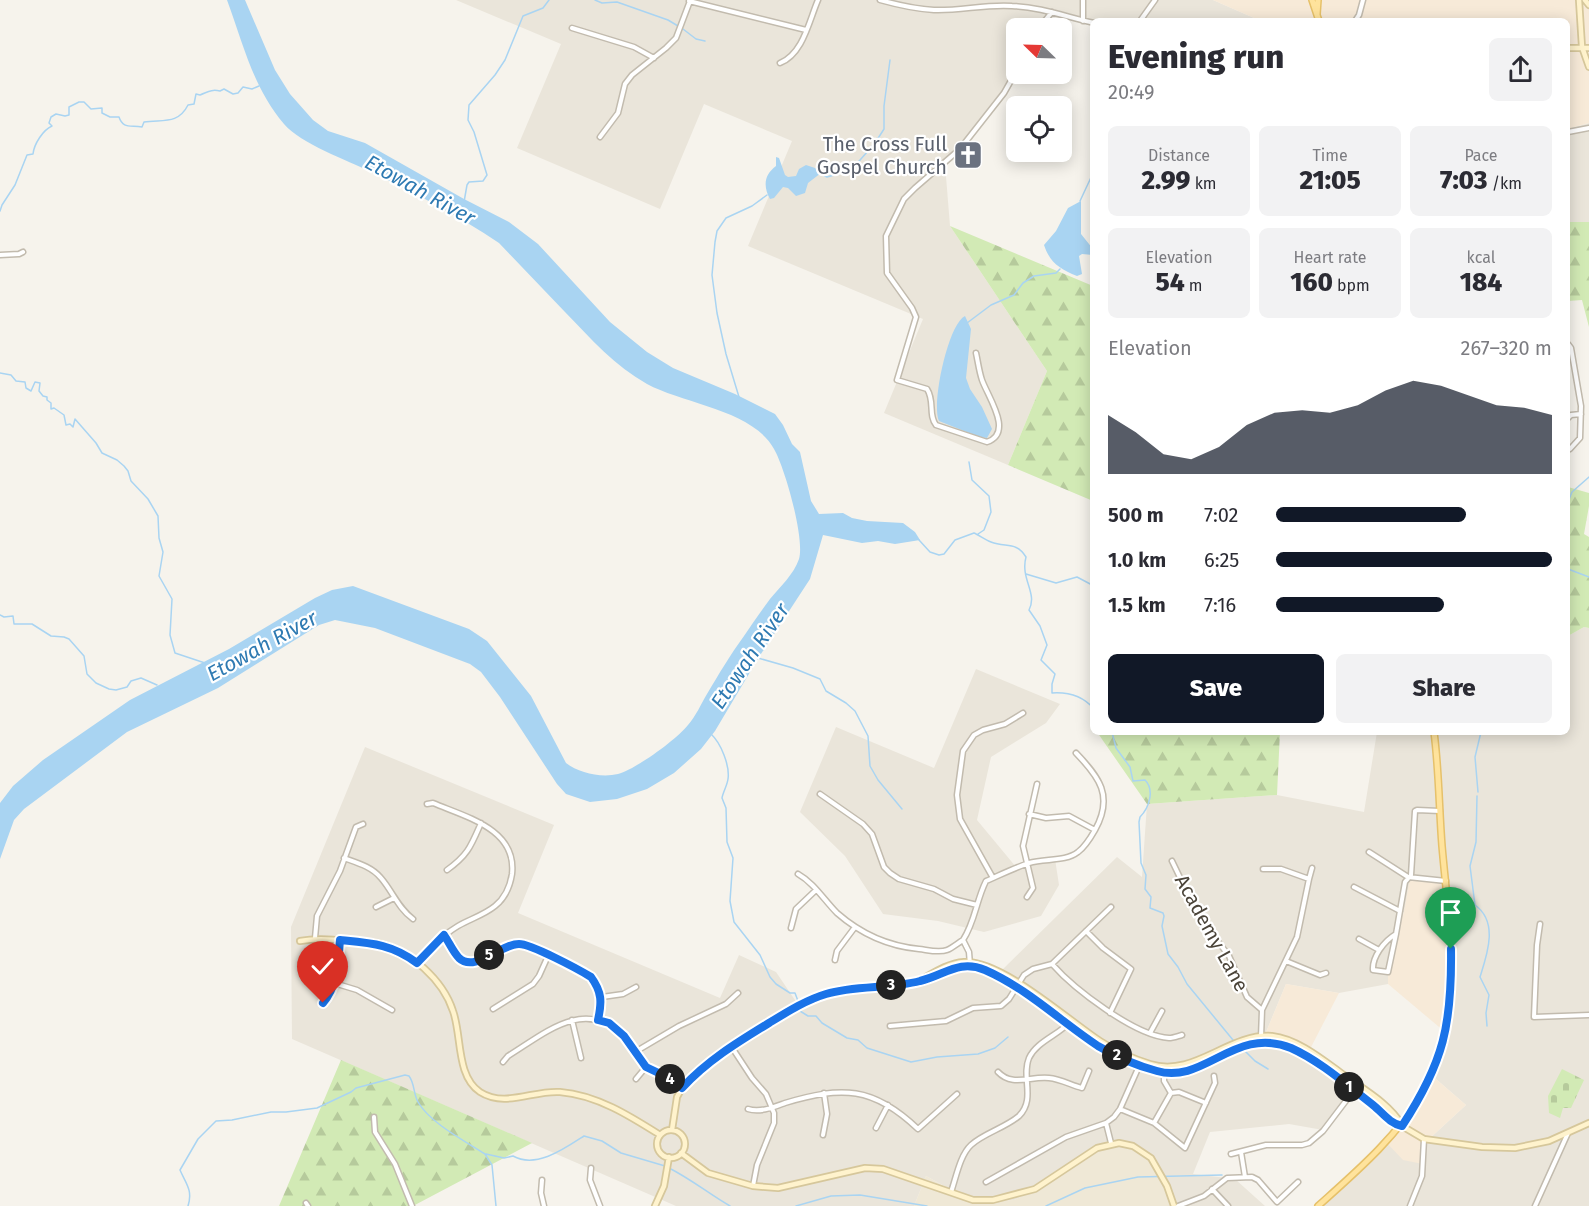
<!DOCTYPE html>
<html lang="en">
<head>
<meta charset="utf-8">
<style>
  body { margin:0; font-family:"Fira Sans",sans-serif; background:#f2f2f3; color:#2b2b33; height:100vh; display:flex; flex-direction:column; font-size:22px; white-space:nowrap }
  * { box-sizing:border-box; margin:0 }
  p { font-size:20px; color:#7c7c81 }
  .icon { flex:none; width:33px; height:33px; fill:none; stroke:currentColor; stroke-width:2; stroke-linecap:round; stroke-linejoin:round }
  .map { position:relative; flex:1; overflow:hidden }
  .panel { position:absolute; left:1090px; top:18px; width:480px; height:717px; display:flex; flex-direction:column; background:#fff; border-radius:9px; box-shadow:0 3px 15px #0003 }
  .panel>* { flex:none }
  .needle { width:39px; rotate:293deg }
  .tools { position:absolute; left:1006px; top:18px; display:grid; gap:12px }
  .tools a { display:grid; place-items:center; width:66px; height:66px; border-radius:9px; background:#fff; box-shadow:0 3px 15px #0003; font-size:30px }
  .pin { position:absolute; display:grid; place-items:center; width:51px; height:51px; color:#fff; margin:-62px -26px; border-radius:50% 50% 50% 0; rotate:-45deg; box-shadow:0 0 6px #0007 }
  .pin .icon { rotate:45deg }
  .km { position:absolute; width:30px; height:30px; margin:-15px; border-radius:50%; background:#222; color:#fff; font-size:16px; line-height:30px; text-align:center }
  .round { display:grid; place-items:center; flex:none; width:63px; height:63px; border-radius:9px; background:#f2f2f3 }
  .head { display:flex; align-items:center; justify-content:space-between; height:102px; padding:0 18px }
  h1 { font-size:33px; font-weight:800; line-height:45px }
  .figures { display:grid; grid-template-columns:repeat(3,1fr); gap:9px; height:102px; padding:6px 18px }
  .figures div { display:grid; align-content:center; border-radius:9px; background:#f2f2f3; text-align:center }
  .figures b { font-size:26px; font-weight:800 }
  .figures small { font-size:16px; font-weight:400 }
  .figures p { font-size:16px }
  .chart { height:168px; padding:12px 18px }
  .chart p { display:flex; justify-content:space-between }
  .chart svg { width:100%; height:108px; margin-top:6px; fill:#111827; opacity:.7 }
  .action { display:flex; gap:12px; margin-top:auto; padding:12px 18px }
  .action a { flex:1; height:69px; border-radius:9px; background:#111827; color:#fff; font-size:24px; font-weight:800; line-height:69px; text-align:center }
  .action a+a { background:#f2f2f3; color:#2b2b33 }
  ul { padding:0 18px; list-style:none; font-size:20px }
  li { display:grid; grid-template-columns:96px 72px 1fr; align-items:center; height:45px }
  li i { height:15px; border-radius:8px; background:#111827 }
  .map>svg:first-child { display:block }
</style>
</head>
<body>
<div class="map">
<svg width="1589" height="1206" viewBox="0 0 1589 1206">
  <defs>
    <pattern id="forest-firs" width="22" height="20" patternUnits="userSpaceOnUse" patternTransform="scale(1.5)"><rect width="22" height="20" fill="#d2eab5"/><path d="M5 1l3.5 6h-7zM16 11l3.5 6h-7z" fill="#b6ca9c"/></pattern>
    <pattern id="cemetery-stones" width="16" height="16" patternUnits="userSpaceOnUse" patternTransform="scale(1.5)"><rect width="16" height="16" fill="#d2eab5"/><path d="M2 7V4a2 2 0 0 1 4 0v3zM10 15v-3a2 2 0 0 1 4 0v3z" fill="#b6ca9c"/></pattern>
  </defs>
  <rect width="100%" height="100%" fill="#f6f3ec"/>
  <!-- residential -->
  <path fill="#eae5da" d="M456 0H1213L1261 21H1097L1048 8 1038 28H1017V70L1009 87 945 164 950 226 1047 371 1008 465 884 413 923 319 748 246 792 141 704 104 660 209 517 148 561 44Z
    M1589 123V222H1568V129Z
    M1584 627 1589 628V1206H1323L1384 1140H1428L1466 1105 1429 1073 1445 1032 1450 1002 1445 880 1404 911 1388 969V984L1339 993 1286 984 1264 1037 1308 1053 1357 1083 1323 1130 1289 1124 1210 1132 1193 1174 1235 1179 1265 1206H1175L1044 1186 1014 1200 981 1201 957 1193 926 1176 914 1206H676L292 1039 291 927 365 747 554 825 518 913 720 998 739 955 776 972 799 1006 832 992 928 979 960 964 987 965 999 973 1117 857 1142 877 1147 804 1277 795 1364 812 1377 732H1568V636Z
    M976 669 1060 704 1046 723 991 757 977 820 1016 867 1055 859 1059 885 1041 916 984 932 938 921 883 914 845 856 800 812 836 727 934 768Z"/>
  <!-- commercial -->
  <path fill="#f7ead8" d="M1213 0H1589V123L1568 129V21H1261Z
    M1410 878 1445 880 1450 1002 1445 1032 1388 984V969L1404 911Z
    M1286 984 1339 993 1308 1053 1264 1037Z
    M1429 1073 1466 1105 1428 1140 1423 1164 1403 1160 1384 1140 1415 1109Z"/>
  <!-- education -->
  <path fill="#efe8d6" d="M1111 1143 1137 1149 1152 1159 1175 1206H914L926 1176 957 1193 981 1201 1014 1200 1044 1185 1075 1159Z"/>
  <!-- forest -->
  <path fill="url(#forest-firs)" d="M1568 222H1589V327L1582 300 1568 301Z
    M950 226 1093 286V501L1008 465 1047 371Z
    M1568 487 1589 493V506L1584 534 1589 537V628L1584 627 1568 636Z
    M1097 732H1280L1277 795 1147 804Z
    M341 1060 532 1143 413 1206H279Z"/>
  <!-- cemetery -->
  <path fill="url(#cemetery-stones)" d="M1562 1069 1584 1080 1571 1108H1563L1560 1118 1549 1113 1548 1096Z"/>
  <!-- water -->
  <path fill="#a9d4f2" d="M227 0H245L275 70 290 94 313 120 328 131 365 143 464 199 509 222 538 244 610 322 647 352 673 368 735 394 775 414 783 425 792 444 800 452 811 501 819 514 843 513 852 518 867 521 903 523 915 532 920 540 895 544 878 541 862 543 823 535 810 579 759 657 715 731 701 749 674 773 647 789 617 799 590 802 566 794 557 784 500 697 481 672 470 664 375 628 335 620 319 625 218 688 127 732 24 809 14 820 0 859V803L13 786 43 760 130 700 229 649 315 598 332 590 353 586 469 629 487 641 531 696 566 763C579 773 601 778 618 774 636 769 676 740 688 725 696 716 701 704 707 694 719 674 730 655 744 636 752 624 761 611 770 599 780 587 794 574 799 559 805 539 785 468 774 449 753 410 684 404 647 384 615 366 591 339 565 312 543 289 521 266 499 243 459 216 415 193 371 172 347 160 301 144 284 124 253 88 243 43 227 0Z
    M776 157 779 158 785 175 788 177 796 176 799 169 806 165 815 168 821 173 808 183 805 193 796 196 788 188 783 187 774 198 770 199C763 186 764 175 776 166Z
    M1081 201V234L1093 249V255L1082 254 1079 256 1082 274 1077 276C1060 269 1050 263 1044 245L1056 231 1068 208Z
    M965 316 971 329 966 378 970 389 982 407 992 429 987 438 979 437 939 421C931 405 948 324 965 316Z"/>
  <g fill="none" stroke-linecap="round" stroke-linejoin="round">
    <!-- stream -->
    <path stroke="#a9d4f2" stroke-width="1.5" d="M595 0 602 3 617 2 668 20 678 26
      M683 29 696 39 705 41
      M821 174 827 177 845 172 853 168 875 143 884 129V106L890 60
      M1080 201 1094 171
      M464 202 467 185 469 182 483 181 487 175 474 132 468 120 469 105 495 75 505 60 523 16 543 8 549 0
      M0 211 2 205 15 185 27 155 33 154C34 144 43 130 52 126L49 123 51 117 56 114 65 116 69 115V107L79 102H84L91 109 102 108V113L110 117H119C123 129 130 125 142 127L144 122C162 119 178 125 188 105L194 104 196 94 200 95C208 92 211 89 220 91L224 89 233 94 238 93 243 87 252 89 259 86
      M967 323 991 305 1014 295 1023 283 1034 276 1056 273 1060 269
      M0 373 11 375 16 381 25 382 26 388 31 391 35 382 40 383 39 391 43 396 47 397V400L51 403V409L54 408 64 415 66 425 70 424 73 427 75 419 96 443 102 453 117 460 124 466 128 471 131 481 148 499 158 516 159 538 163 552 159 576 172 599 170 635 175 653 205 663
      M739 397 726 354 717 313 712 275 715 242 717 231 726 218 752 206 767 195
      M969 462 972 480 989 496 991 512 984 530 978 534
      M1568 502 1572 492 1589 477
      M919 540 930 552 939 555 944 554 955 540 974 533C979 535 985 540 991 542 1006 548 1016 541 1026 557 1020 579 1038 593 1029 610L1040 626 1047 645 1041 660 1055 674 1052 684V693C1067 692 1083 696 1094 709
      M1568 569 1589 577
      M1026 574 1056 583 1077 577 1094 586
      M0 615 4 617 13 616 14 624H32L51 636 64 637 69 639 84 656 87 674 96 683 109 689 116 690 127 687 131 681 141 678 157 685
      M758 658 793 668 820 679 826 691 846 703 855 711 868 736 870 766 878 780 902 809
      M1112 732 1116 748 1130 767 1133 781 1145 780C1155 790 1149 808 1140 817L1139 822 1141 863 1146 875 1145 889 1151 897 1150 908 1163 913 1164 916 1162 926 1168 954 1178 967 1187 984 1233 1040
      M711 734C721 743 730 766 728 779 727 786 723 792 722 798L726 808 727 842 733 858 730 901 734 922 760 955 770 977 776 984 790 993H795L798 1001
      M1478 792 1475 757 1481 732
      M1477 796 1476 842 1470 866 1475 905C1499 922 1487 955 1480 977L1489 995 1486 1013 1487 1026
      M800 1011 808 1016H816L822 1023 847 1038 858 1040 867 1048 911 1062 937 1057 978 1054 995 1048 1008 1037
      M1243 1049 1255 1061 1268 1069
      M486 1154 504 1158 513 1156C536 1169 564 1149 584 1136L602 1141 621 1153 665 1166
      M669 1168C691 1179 709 1194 730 1206
      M188 1206C193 1190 186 1184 180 1170L198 1139 216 1121 232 1120 271 1112H286L317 1108 351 1092 356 1088 405 1075 409 1076C415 1084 413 1093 418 1102 430 1123 465 1141 485 1154L492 1165 496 1206
      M796 1206 831 1196 860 1195 927 1206
      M1046 1206 1085 1188 1138 1177 1222 1175"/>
    <!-- street casing -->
    <g stroke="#c2bbae" stroke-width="7">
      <path id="street" d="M880 0C898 5 916 9 934 10 960 11 986 4 1012 6 1040 7 1067 17 1094 23
        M1083 0V21
        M689 1 806 30
        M1140 21 1155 0
        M1355 21 1359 15 1363 0
        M572 28 634 47 654 58
        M1039 28 1052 12
        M780 63C803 54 809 21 818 0
        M1568 132 1589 128
        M600 137 618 113 625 84 632 75 666 48 676 38 690 1
        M0 255 19 254 23 252
        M1568 344 1571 348 1581 406 1580 438 1570 449
        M976 353C978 362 979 371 982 380 988 397 1014 433 987 442L936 425C928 415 935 401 927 389L897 380 916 317 912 308 887 273 886 236 904 199 915 188 960 149 1004 93 1017 70
        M1568 418 1571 415 1581 414
        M820 794 863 824 872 834 884 867 890 873 899 879 934 889 953 899 977 905
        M1029 814 1046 818 1069 816 1095 830
        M1369 852 1408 877 1446 881
        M344 858C358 863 372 867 381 878 393 892 398 908 413 919
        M1172 861 1198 915 1229 956 1247 997 1262 1010 1261 1037
        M447 870C468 855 471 846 481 823
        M798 874C814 883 824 900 837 913 861 934 887 946 919 949 928 950 939 953 947 950 952 948 958 943 963 940
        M993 878 960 819 957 795 963 751 974 735 983 730 1005 724 1023 713
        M1309 879 1312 868
        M1354 887 1400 911
        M1027 897 1033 888 1023 846 1037 784
        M376 907 394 898
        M1540 924 1537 945 1534 1017 1589 1015
        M791 928 796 909 816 890
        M1086 931 1103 948 1131 969 1110 1013
        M1396 934 1388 972 1373 970C1372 957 1384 941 1396 934L1405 882 1411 875 1415 811 1417 810 1440 811
        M444 935C449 942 453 952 459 958 476 975 501 939 522 944 537 947 566 964 581 971 603 984 603 997 598 1020
        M315 938 317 916 340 871 356 827 363 824
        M1359 939 1379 950
        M835 960 837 951 855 927
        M1286 961 1320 975 1326 973
        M417 963C430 950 442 935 458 926 470 919 484 915 495 906 505 898 510 887 512 874 517 829 466 817 433 803L427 804
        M1052 964C1074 989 1135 1036 1169 1038 1173 1038 1178 1036 1182 1035
        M970 965 969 952 963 940C975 922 976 901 986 881 1000 875 1014 868 1029 863 1045 858 1065 862 1078 852 1085 847 1091 837 1095 830 1114 796 1099 777 1076 753
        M334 983 357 990 392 1010
        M602 997 623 994 636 987
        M323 1003C338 985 338 962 340 940
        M493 1009 533 984 539 976 548 956
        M1262 1010 1297 937 1309 879 1281 869H1263
        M572 1020 581 1058
        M890 1026 946 1021 973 1008 1001 1006 1009 999 1024 975 1033 969 1052 964 1111 907
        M1150 1033 1162 1011
        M731 1046 752 1078 766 1094 774 1113V1123L757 1165 753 1186
        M635 1052 679 1026 726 1004 738 993
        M503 1062 508 1056C544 1034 583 998 622 1034 631 1043 636 1059 646 1067 652 1072 661 1073 667 1077 672 1080 677 1084 682 1088
        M998 1072C1012 1087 1030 1076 1049 1078 1060 1079 1071 1085 1082 1088L1089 1071
        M1164 1072V1081L1171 1093
        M636 1079 646 1067
        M748 1109C760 1113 774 1107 785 1103 842 1086 873 1086 918 1129L957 1094
        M1120 1109 1154 1123 1185 1148 1215 1083 1214 1076
        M374 1117 375 1132 395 1164 412 1206
        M1106 1123 1111 1143
        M1154 1123 1171 1093 1179 1092 1206 1103
        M876 1128 888 1105
        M823 1135 827 1114 824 1093
        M1241 1152 1245 1177
        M1231 1154 1266 1145H1302L1309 1143 1323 1131 1358 1085
        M591 1168 590 1180 600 1206
        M542 1180 541 1193 544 1206
        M986 1182 1066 1137 1106 1123 1114 1117 1120 1109 1140 1064
        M1212 1189 1228 1206
        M951 1192C956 1178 960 1155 971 1145 984 1133 1005 1128 1019 1116 1036 1099 1021 1077 1029 1058 1037 1041 1059 1035 1071 1021
        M306 1203 308 1206
        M1178 1206 1204 1196 1227 1178 1252 1177 1258 1180 1277 1202 1298 1182
        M1410 1206 1422 1176 1424 1139
        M1535 1206 1568 1133"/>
    </g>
    <!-- secondary casing -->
    <g stroke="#d6c79b" stroke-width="8">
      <path id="secondary" d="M1579 0 1582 47 1589 67
        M1585 0 1589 5
        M1568 48H1589
        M300 941C316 938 330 939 346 941 356 942 368 941 378 943 410 950 443 980 453 1011 462 1036 456 1076 480 1092 505 1108 533 1090 560 1092 597 1095 630 1116 660 1135
        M926 977C938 970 950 963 964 962 1001 959 1069 1021 1100 1041 1114 1050 1134 1059 1150 1064 1194 1078 1228 1033 1272 1036 1298 1039 1323 1060 1344 1075 1363 1089 1389 1103 1402 1125
        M672 1130 677 1097 682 1088 699 1070 721 1052 796 1007 826 994 919 981 958 966 970 965 995 975 1036 999 1101 1047 1156 1071 1169 1073 1185 1071 1244 1045 1257 1042 1271 1043 1290 1048 1314 1061 1354 1091 1380 1110 1393 1124 1402 1126 1424 1139 1482 1147 1515 1148 1549 1141 1589 1123
        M657 1144a14 14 0 1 1 28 0a14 14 0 1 1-28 0Z
        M681 1153 708 1173 753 1186 778 1188 865 1168 883 1169 973 1200H993L1035 1189 1097 1148 1119 1143 1133 1146 1151 1158 1167 1186 1174 1206
        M655 1206 664 1186 669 1157"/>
    </g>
    <!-- primary casing -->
    <g stroke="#e6c16a" stroke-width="8">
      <path id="primary" d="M1312 0 1319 21
        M1317 14 1318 0
        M1318 1206C1356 1172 1397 1137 1423 1092 1466 1018 1449 927 1442 846 1439 808 1439 770 1434 732"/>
    </g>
    <!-- street -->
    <use href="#street" stroke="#fff" stroke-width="4"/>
    <!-- secondary -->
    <use href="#secondary" stroke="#fff3cd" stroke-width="4.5"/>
    <!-- primary -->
    <use href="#primary" stroke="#ffe39c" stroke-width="5"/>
  </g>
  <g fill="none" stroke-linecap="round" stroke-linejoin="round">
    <!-- route casing -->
    <g stroke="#fff" stroke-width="12">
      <path id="route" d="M323 1003C338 985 338 962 340 940 371 943 392 944 417 963L444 935C449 942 453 952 459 958 475 973 500 944 519 944 531 944 578 969 591 977 602 992 602 1002 598 1020L609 1023 624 1036 646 1067 667 1077 682 1088C708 1060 738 1042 769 1023 787 1012 806 1000 826 994 856 985 890 989 920 981 945 975 959 959 985 970 1028 989 1060 1021 1098 1046 1115 1056 1138 1066 1157 1071 1204 1085 1235 1025 1291 1048 1320 1061 1347 1085 1373 1105 1383 1113 1389 1123 1402 1126 1444 1062 1452 1024 1451 949"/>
    </g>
    <!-- route -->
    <use href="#route" stroke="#1a73e8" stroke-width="8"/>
  </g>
  <!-- icons -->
  <defs>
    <g id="church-square" transform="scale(1.5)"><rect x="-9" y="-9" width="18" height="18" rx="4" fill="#6b7280" stroke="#fff"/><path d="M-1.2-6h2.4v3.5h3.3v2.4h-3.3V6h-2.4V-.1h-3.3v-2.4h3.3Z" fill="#fff"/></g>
  </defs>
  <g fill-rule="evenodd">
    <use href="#church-square" x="968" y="155"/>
  </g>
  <g text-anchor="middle" stroke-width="4.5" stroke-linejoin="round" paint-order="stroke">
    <!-- worship labels -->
    <g font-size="20" fill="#5b616d" stroke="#fff" text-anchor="end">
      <text x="947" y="151">The Cross Full<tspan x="947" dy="23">Gospel Church</tspan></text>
    </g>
    <!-- street labels -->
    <g font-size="20" fill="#4b4439" stroke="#fff">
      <text transform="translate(1212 933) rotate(61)" y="7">Academy Lane</text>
    </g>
    <!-- water labels -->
    <g font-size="21" font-style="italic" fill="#2e7ab2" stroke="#fff">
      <text transform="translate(420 190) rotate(29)" y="7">Etowah River</text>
      <text transform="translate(262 646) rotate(-29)" y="7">Etowah River</text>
      <text transform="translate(750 656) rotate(-56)" y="7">Etowah River</text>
    </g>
  </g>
</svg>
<div class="tools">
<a><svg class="needle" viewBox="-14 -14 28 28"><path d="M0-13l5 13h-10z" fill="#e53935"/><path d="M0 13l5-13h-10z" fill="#7c7c81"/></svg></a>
<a><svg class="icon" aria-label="locate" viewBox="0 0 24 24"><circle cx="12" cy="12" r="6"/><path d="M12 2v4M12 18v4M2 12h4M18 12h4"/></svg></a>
</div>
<div class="pin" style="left:1451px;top:949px;background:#1e9e55"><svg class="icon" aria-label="arrive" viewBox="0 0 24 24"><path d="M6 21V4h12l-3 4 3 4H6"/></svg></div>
<div class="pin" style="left:323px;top:1003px;background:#d93025"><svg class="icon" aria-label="check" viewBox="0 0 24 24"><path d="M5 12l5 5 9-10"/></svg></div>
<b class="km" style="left:1349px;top:1087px">1</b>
<b class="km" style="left:1117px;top:1055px">2</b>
<b class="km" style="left:891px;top:985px">3</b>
<b class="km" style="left:670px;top:1079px">4</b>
<b class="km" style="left:489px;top:955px">5</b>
<section class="panel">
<div class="head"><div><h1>Evening run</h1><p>20:49</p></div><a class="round"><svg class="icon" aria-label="share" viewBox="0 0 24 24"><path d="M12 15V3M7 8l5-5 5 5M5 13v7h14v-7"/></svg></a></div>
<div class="figures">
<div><p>Distance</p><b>2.99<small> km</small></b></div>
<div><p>Time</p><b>21:05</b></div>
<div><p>Pace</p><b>7:03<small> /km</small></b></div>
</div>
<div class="figures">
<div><p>Elevation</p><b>54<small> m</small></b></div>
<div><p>Heart rate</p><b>160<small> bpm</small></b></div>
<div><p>kcal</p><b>184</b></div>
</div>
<div class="chart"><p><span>Elevation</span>267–320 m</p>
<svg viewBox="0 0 160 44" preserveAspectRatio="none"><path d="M0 44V20L10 27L20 36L30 38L40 33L50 24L60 19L70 18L80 19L90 16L100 10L110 6L120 8L130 12L140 16L150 17L160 20V44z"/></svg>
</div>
<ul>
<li><b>500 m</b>7:02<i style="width:69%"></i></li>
<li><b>1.0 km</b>6:25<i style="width:100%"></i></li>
<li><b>1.5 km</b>7:16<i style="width:61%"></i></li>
</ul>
<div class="action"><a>Save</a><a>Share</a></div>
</section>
</div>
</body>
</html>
